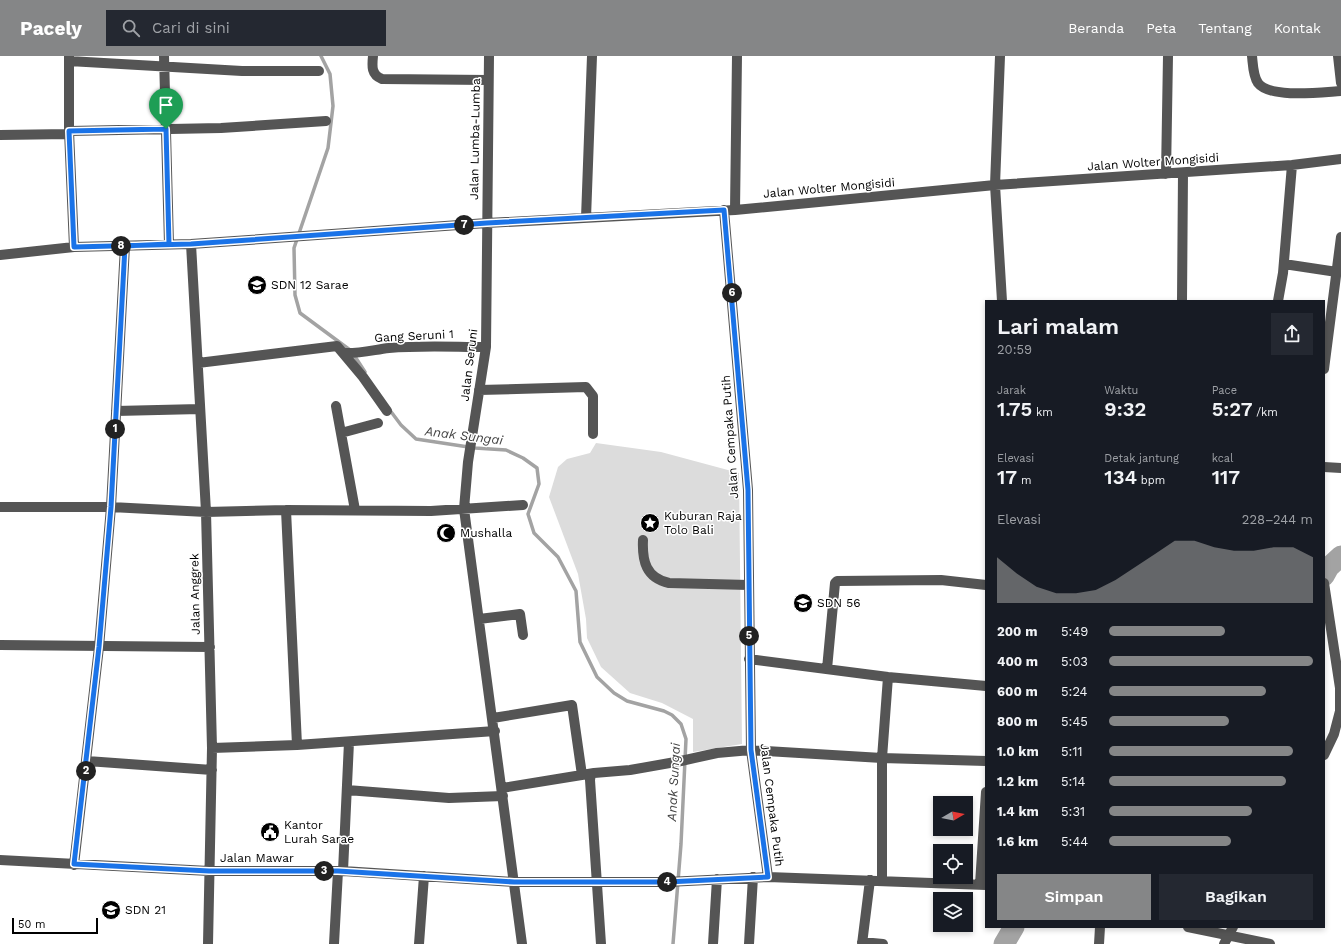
<!DOCTYPE html>
<html lang="id">
<head>
<meta charset="utf-8">
<style>
  body { margin:0; font-family:"Work Sans",sans-serif; background:#242831; color:#f1f3f6; height:100vh; display:flex; flex-direction:column; font-size:15px; white-space:nowrap }
  * { box-sizing:border-box; margin:0 }
  p { font-size:13px; color:#9ea1a6 }
  .icon { flex:none; width:22px; height:22px; fill:none; stroke:currentColor; stroke-width:2; stroke-linecap:round; stroke-linejoin:round }
  .map { position:relative; flex:1; overflow:hidden }
  .side { position:absolute; left:985px; top:244px; width:340px; height:628px; display:flex; flex-direction:column; background:#171b24; border-radius:0px; box-shadow:0 2px 6px #0003 }
  .side>* { flex:none }
  .needle { width:26px; rotate:80deg }
  .controls { position:absolute; left:933px; top:740px; display:grid; gap:8px }
  .controls a { display:grid; place-items:center; width:40px; height:40px; border-radius:0px; background:#171b24; box-shadow:0 2px 6px #0003; font-size:20px }
  .scale { position:absolute; left:12px; bottom:10px; width:86px; box-sizing:border-box; padding-left:4px; border:2px solid #000; border-top:0; font-size:11px; line-height:14px; white-space:nowrap; color:#000; -webkit-text-stroke:3px #fff; paint-order:stroke }
  .pin { position:absolute; display:grid; place-items:center; width:34px; height:34px; color:#fff; margin:-41px -17px; border-radius:50% 50% 50% 0; rotate:-45deg; box-shadow:0 0 4px #0007 }
  .pin .icon { rotate:45deg }
  .km { position:absolute; width:20px; height:20px; margin:-10px; border-radius:50%; background:#222; color:#fff; font-size:11px; line-height:20px; text-align:center }
  .round { display:grid; place-items:center; flex:none; width:42px; height:42px; border-radius:0px; background:#242831 }
  .summary { display:flex; align-items:center; justify-content:space-between; height:68px; padding:0 12px }
  h1 { font-size:22px; font-weight:600; line-height:30px }
  .stats { display:grid; grid-template-columns:repeat(3,1fr); gap:6px; height:68px; padding:4px 12px }
  .stats div { display:grid; align-content:center }
  .stats b { font-size:20px; font-weight:600 }
  .stats small { font-size:11px; font-weight:400 }
  .stats p { font-size:11px }
  .chart { height:112px; padding:8px 12px }
  .chart p { display:flex; justify-content:space-between }
  .chart svg { width:100%; height:72px; margin-top:4px; fill:#858687; opacity:.7 }
  .primary-button { display:flex; gap:8px; margin-top:auto; padding:8px 12px }
  .primary-button a { flex:1; height:46px; border-radius:0px; background:#858687; color:#fff; font-size:16px; font-weight:600; line-height:46px; text-align:center }
  .primary-button a+a { background:#242831; color:#f1f3f6 }
  ul { padding:0 12px; list-style:none; font-size:13px }
  li { display:grid; grid-template-columns:64px 48px 1fr; align-items:center; height:30px }
  li i { height:10px; border-radius:5px; background:#858687 }
  header { display:flex; align-items:center; gap:24px; box-sizing:border-box; height:56px; padding:0 20px; background:#858687; color:#fff }
  header strong { font-size:19px }
  nav { display:flex; gap:22px; margin-inline-start:auto; font-size:14px }
  .search { width:280px; height:36px; background:#242831; display:flex; align-items:center; gap:10px; box-sizing:border-box; padding:0 14px; border-radius:0px; color:#9ea1a6; font-size:15px }
  .map>svg:first-child { display:block }
</style>
</head>
<body>
<header>
<strong>Pacely</strong>
<div class="search"><svg class="icon" aria-label="search" viewBox="0 0 24 24"><circle cx="10" cy="10" r="6"/><path d="M15 15l6 6"/></svg>Cari di sini</div>
<nav><a>Beranda</a><a>Peta</a><a>Tentang</a><a>Kontak</a></nav>
</header>
<div class="map">
<svg width="1341" height="888" viewBox="0 0 1341 888">
  <rect width="100%" height="100%" fill="#fff"/>
  <!-- green -->
  <path fill="#dcdcdc" d="M596 387 661 396 739 417 742 688 693 696V663L662 647 630 637 601 611 587 582 586 563 578 518 549 441 558 411 567 403 590 397Z"/>
  <g fill="none" stroke-linecap="round" stroke-linejoin="round">
    <!-- stream -->
    <path stroke="#a3a3a3" stroke-width="3.5" d="M321 0 330 18 333 50 328 92 294 192 295 239 300 257 350 294
      M354 299 365 316
      M389 353 401 369 416 383 475 392 506 394 523 402 537 412 539 428 528 458 534 477 558 501 576 535 580 586 597 621 614 637 627 645 664 655 672 659 681 668 686 683 681 788 673 888"/>
    <!-- river -->
    <path stroke="#a3a3a3" stroke-width="21" d="M1324 520 1329 511 1341 500
      M1004 888 1014 871"/>
    <!-- minor -->
    <path stroke="#555" stroke-width="10" d="M69 0V75L74 191
      M164 0 169 188
      M373 0C372 10 371 19 382 23L488 24
      M489 0 486 291 468 406 464 453 522 888
      M1000 0 995 129 1002 245
      M1252 0C1253 9 1253 20 1258 27 1270 43 1323 36 1341 35
      M1338 0 1341 27
      M69 5 242 15H319
      M69 75 221 72 326 65
      M0 79 69 78
      M1166 118 1168 0
      M724 154 748 434 751 694 768 821
      M735 154 737 0
      M586 162 592 0
      M191 188 206 456 212 692 208 888
      M0 199 74 191 191 188 487 167 735 154 995 129 1292 109 1341 103
      M1284 208 1337 216
      M1182 245 1183 117
      M1278 245 1283 217 1292 109
      M343 297C359 298 373 294 389 292 421 289 454 291 486 291
      M198 307 337 290 363 321 387 355
      M1324 313 1341 181
      M479 334 586 331 593 340V378
      M336 350 355 454
      M116 355 200 353
      M341 377 378 367
      M1324 411 1341 412
      M0 451H111L206 456 286 454 431 455 523 449
      M286 454 297 689
      M643 484C642 505 646 522 669 527L749 529
      M1324 527 1340 632V655L1334 678 1324 699
      M479 563 520 558 523 579
      M0 589 210 591
      M749 603 888 621 986 630
      M827 613 835 527 837 525 941 524 986 529
      M493 662 572 649 582 719
      M212 692 297 689 495 675
      M87 705 212 714
      M591 718 590 724 601 888
      M502 732 594 717 630 714 681 705 717 697 751 694 882 702 986 705
      M347 734 449 742 503 740
      M0 804 209 815H343L514 826H667L768 821 986 829
      M74 809 99 591 111 451 125 190
      M343 815 349 686
      M882 824V702L888 621
      M980 828 986 736
      M1188 871 1270 888
      M862 886 883 888
      M334 888 338 815
      M419 888 424 820
      M713 888 717 823
      M749 888 753 821
      M862 888 870 824
      M1099 888 1100 871
      M1224 888 1233 871"/>
  </g>
  <g fill="none" stroke-linecap="round" stroke-linejoin="round">
    <!-- route casing -->
    <g stroke="#fff" stroke-width="8">
      <path id="route" d="M166 73 169 188 125 190 111 451 99 591 74 808 209 815H338L514 826H667L768 821 751 694 748 434 724 154 487 167 191 188 74 191 69 75 166 73"/>
    </g>
    <!-- route -->
    <use href="#route" stroke="#1a73e8" stroke-width="5"/>
  </g>
  <!-- icons -->
  <defs>
    <g id="school-disc" transform="scale(1)"><circle r="9.5" fill="#000" stroke="#fff"/><path d="M0-5L7-2L0 1L-7-2ZM-4 1L0 2.5L4 1V4Q0 6-4 4Z" fill="#fff"/></g>
    <g id="sight-disc" transform="scale(1)"><circle r="9.5" fill="#000" stroke="#fff"/><path d="M0-6L1.8-2.2L6-1.7L2.9 1.2L3.7 5.4L0 3.3L-3.7 5.4L-2.9 1.2L-6-1.7L-1.8-2.2Z" fill="#fff"/></g>
    <g id="mosque-disc" transform="scale(1)"><circle r="9.5" fill="#000" stroke="#fff"/><path d="M3.5-4.9A6 6 0 1 0 3.5 4.9A5 5 0 1 1 3.5-4.9Z" fill="#fff"/></g>
    <g id="civic-disc" transform="scale(1)"><circle r="9.5" fill="#000" stroke="#fff"/><path d="M-.6-6.5H3V-4.5H.6V-3L4-1V1h2V6H-6V1h2V-1L-.6-3ZM-1.2 2.5V6h2.4V2.5Z" fill="#fff"/></g>
  </defs>
  <g fill-rule="evenodd">
    <use href="#school-disc" x="257" y="229"/>
    <use href="#sight-disc" x="650" y="467"/>
    <use href="#mosque-disc" x="446" y="477"/>
    <use href="#school-disc" x="803" y="547"/>
    <use href="#civic-disc" x="270" y="776"/>
    <use href="#school-disc" x="111" y="854"/>
  </g>
  <g text-anchor="middle" stroke-width="3" stroke-linejoin="round" paint-order="stroke">
    <!-- street labels -->
    <g font-size="12" fill="#000" stroke="#fff">
      <text transform="translate(475 83) rotate(-89)" y="4">Jalan Lumba-Lumba</text>
      <text transform="translate(1153 106) rotate(-4)" y="4">Jalan Wolter Mongisidi</text>
      <text transform="translate(829 132) rotate(-5)" y="4">Jalan Wolter Mongisidi</text>
      <text transform="translate(414 280) rotate(-3)" y="4">Gang Seruni 1</text>
      <text transform="translate(469 309) rotate(-83)" y="4">Jalan Seruni</text>
      <text transform="translate(730 381) rotate(-94)" y="4">Jalan Cempaka Putih</text>
      <text transform="translate(195 538) rotate(-91)" y="4">Jalan Anggrek</text>
      <text transform="translate(772 749) rotate(83)" y="4">Jalan Cempaka Putih</text>
      <text x="257" y="806">Jalan Mawar</text>
    </g>
    <!-- poi labels -->
    <g font-size="12" fill="#000" stroke="#fff" text-anchor="start">
      <text x="271" y="233">SDN 12 Sarae</text>
      <text x="664" y="464">Kuburan Raja<tspan x="664" dy="14">Tolo Bali</tspan></text>
      <text x="460" y="481">Mushalla</text>
      <text x="817" y="551">SDN 56</text>
      <text x="284" y="773">Kantor<tspan x="284" dy="14">Lurah Sarae</tspan></text>
      <text x="125" y="858">SDN 21</text>
    </g>
    <!-- water labels -->
    <g font-size="13" font-style="italic" fill="#444" stroke="#fff">
      <text transform="translate(464 379) rotate(7)" y="5">Anak Sungai</text>
      <text transform="translate(673 726) rotate(-87)" y="5">Anak Sungai</text>
    </g>
  </g>
</svg>
<div class="controls">
<a><svg class="needle" viewBox="-14 -14 28 28"><path d="M0-13l5 13h-10z" fill="#e53935"/><path d="M0 13l5-13h-10z" fill="#9ea1a6"/></svg></a>
<a><svg class="icon" aria-label="locate" viewBox="0 0 24 24"><circle cx="12" cy="12" r="6"/><path d="M12 2v4M12 18v4M2 12h4M18 12h4"/></svg></a>
<a><svg class="icon" aria-label="layers" viewBox="0 0 24 24"><path d="M12 4l9 5-9 5-9-5zM3 14l9 5 9-5"/></svg></a>
</div>
<div class="scale">50 m</div>
<div class="pin" style="left:166px;top:73px;background:#1e9e55"><svg class="icon" aria-label="arrive" viewBox="0 0 24 24"><path d="M6 21V4h12l-3 4 3 4H6"/></svg></div>
<b class="km" style="left:115px;top:373px">1</b>
<b class="km" style="left:86px;top:715px">2</b>
<b class="km" style="left:324px;top:815px">3</b>
<b class="km" style="left:667px;top:826px">4</b>
<b class="km" style="left:749px;top:580px">5</b>
<b class="km" style="left:732px;top:237px">6</b>
<b class="km" style="left:464px;top:169px">7</b>
<b class="km" style="left:121px;top:190px">8</b>
<section class="side">
<div class="summary"><div><h1>Lari malam</h1><p>20:59</p></div><a class="round"><svg class="icon" aria-label="share" viewBox="0 0 24 24"><path d="M12 15V3M7 8l5-5 5 5M5 13v7h14v-7"/></svg></a></div>
<div class="stats">
<div><p>Jarak</p><b>1.75<small> km</small></b></div>
<div><p>Waktu</p><b>9:32</b></div>
<div><p>Pace</p><b>5:27<small> /km</small></b></div>
</div>
<div class="stats">
<div><p>Elevasi</p><b>17<small> m</small></b></div>
<div><p>Detak jantung</p><b>134<small> bpm</small></b></div>
<div><p>kcal</p><b>117</b></div>
</div>
<div class="chart"><p><span>Elevasi</span>228–244 m</p>
<svg viewBox="0 0 160 44" preserveAspectRatio="none"><path d="M0 44V16L10 26L20 34L30 38L40 38L50 36L60 30L70 22L80 14L90 6L100 6L110 10L120 12L130 12L140 10L150 10L160 16V44z"/></svg>
</div>
<ul>
<li><b>200 m</b>5:49<i style="width:57%"></i></li>
<li><b>400 m</b>5:03<i style="width:100%"></i></li>
<li><b>600 m</b>5:24<i style="width:77%"></i></li>
<li><b>800 m</b>5:45<i style="width:59%"></i></li>
<li><b>1.0 km</b>5:11<i style="width:90%"></i></li>
<li><b>1.2 km</b>5:14<i style="width:87%"></i></li>
<li><b>1.4 km</b>5:31<i style="width:70%"></i></li>
<li><b>1.6 km</b>5:44<i style="width:60%"></i></li>
</ul>
<div class="primary-button"><a>Simpan</a><a>Bagikan</a></div>
</section>
</div>
</body>
</html>
